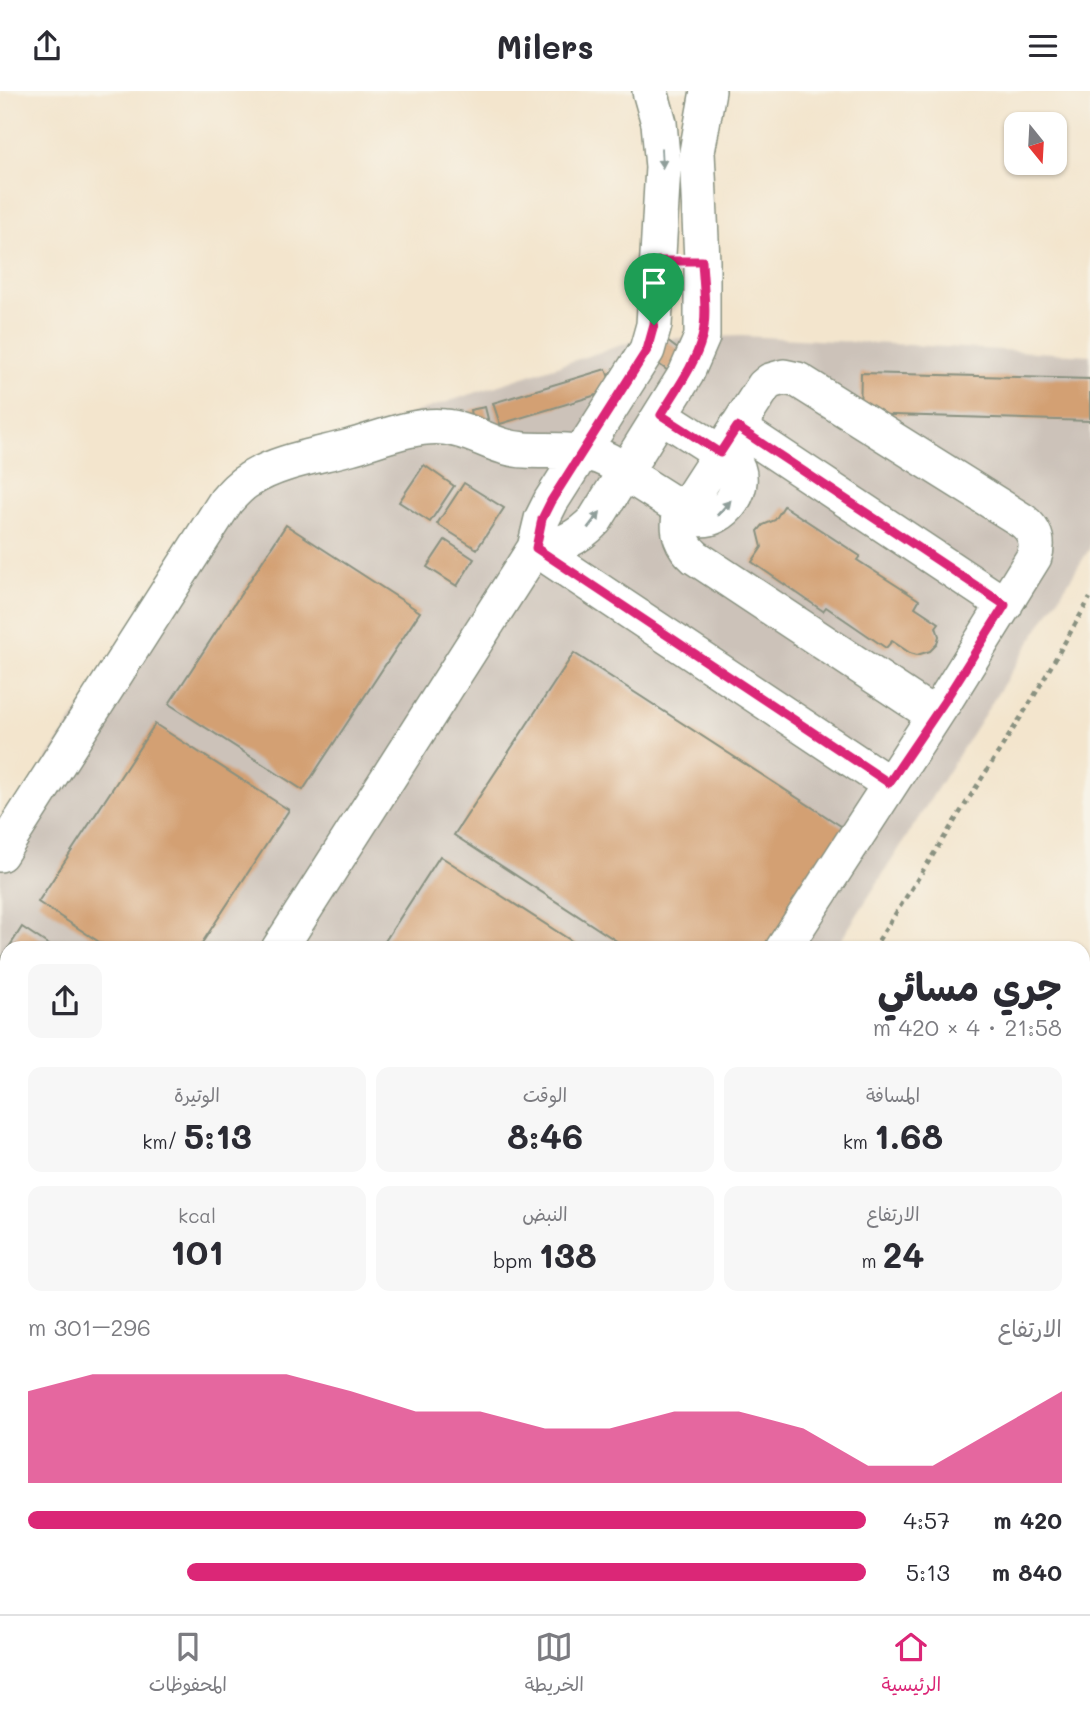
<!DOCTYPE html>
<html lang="ar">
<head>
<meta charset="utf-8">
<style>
  body { margin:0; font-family:Mali,"Playpen Sans Arabic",sans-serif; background:#f7f7f7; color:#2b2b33; direction:rtl; height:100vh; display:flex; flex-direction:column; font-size:26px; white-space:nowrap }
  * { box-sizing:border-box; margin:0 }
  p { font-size:23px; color:#7c7c81 }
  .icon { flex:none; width:38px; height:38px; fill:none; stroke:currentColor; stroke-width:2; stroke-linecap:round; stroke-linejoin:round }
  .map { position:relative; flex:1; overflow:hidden; direction:ltr }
  .details { position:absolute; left:0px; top:850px; width:1090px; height:674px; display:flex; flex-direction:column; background:#fff; border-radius:21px 21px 0 0; box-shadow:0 2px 5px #0004; direction:rtl }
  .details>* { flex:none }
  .needle { width:46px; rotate:162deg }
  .tools { position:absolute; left:1004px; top:21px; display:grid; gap:14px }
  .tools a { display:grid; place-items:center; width:63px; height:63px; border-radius:14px; background:#fff; box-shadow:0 2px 5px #0004; font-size:35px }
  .pin { position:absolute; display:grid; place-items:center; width:60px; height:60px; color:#fff; margin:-72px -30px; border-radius:50% 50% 50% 0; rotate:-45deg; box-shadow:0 0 7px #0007 }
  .pin .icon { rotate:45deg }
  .round { display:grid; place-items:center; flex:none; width:74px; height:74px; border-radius:14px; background:#f7f7f7 }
  .head { display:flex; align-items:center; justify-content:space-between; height:119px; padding:0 28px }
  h1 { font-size:38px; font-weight:700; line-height:52px }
  .stats { display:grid; grid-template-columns:repeat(3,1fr); gap:10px; height:119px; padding:7px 28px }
  .stats div { display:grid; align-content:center; border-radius:14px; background:#f7f7f7; text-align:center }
  .stats b { font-size:35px; font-weight:700 }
  .stats small { font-size:19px; font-weight:400 }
  .stats p { font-size:19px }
  .chart { height:196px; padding:14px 28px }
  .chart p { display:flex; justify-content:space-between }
  .chart svg { width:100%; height:126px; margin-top:7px; fill:#db2777; opacity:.7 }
  ul { padding:0 28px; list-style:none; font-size:23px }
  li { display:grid; grid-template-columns:112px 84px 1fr; align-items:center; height:52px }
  li i { height:18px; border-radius:9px; background:#db2777 }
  header { display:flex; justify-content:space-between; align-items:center; height:91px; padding:0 28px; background:#fff; font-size:32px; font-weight:700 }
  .dock { display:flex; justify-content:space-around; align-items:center; height:98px; border-top:2px solid #e1e1e2; background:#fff; font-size:19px; color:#7c7c81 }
  .dock a { display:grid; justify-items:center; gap:4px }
  .dock .selected { color:#db2777 }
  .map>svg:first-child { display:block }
</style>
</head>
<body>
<header><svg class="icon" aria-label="menu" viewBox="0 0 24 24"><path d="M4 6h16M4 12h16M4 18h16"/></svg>Milers<svg class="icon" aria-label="share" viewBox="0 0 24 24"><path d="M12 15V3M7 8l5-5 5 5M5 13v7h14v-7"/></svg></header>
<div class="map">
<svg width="1090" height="1523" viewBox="0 0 1090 1523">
  <rect width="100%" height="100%" fill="#f7f3e8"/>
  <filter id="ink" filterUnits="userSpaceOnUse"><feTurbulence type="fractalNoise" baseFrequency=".0143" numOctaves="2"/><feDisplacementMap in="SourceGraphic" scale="14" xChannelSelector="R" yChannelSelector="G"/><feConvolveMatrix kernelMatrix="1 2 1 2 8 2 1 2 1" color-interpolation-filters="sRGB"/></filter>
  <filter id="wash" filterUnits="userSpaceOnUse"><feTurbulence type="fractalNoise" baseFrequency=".00686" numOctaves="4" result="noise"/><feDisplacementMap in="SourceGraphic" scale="28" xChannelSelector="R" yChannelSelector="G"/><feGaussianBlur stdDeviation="1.57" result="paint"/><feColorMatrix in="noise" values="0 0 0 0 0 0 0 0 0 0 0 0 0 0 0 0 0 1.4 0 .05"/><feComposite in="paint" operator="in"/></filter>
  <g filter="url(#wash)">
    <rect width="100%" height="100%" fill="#f3e5cd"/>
    <!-- industrial -->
    <path fill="#ccc2b9" d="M742 245 1090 264V457L836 857 7 858V1517H416L412 1523H0V741L233 381 637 249Z"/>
    <g id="blocks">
      <!-- building -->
      <path fill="#d3a073" d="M667 250 683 262 668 280 652 268Z
        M606 278 613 299 500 333 493 312Z
        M861 282 1090 288V330L860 323Z
        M485 316 488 328 472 331 470 319Z
        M424 374 454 395 430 431 399 411Z
        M464 392 504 417 477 458 437 433Z
        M784 415 860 465 857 469 919 509 915 516 939 532 936 536 939 545 937 553 930 560 917 564 910 562 892 550 886 557 826 516 823 520 752 471 762 456 758 440 763 434 775 429Z
        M286 434 420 521 303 699 169 613Z
        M445 449 474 468 457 495 427 476Z
        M574 562 847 739 770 858H629L454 744Z
        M155 633 289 719 198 858H110L38 811Z
        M440 765 584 858H380Z
        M22 836 55 858H8Z
        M7 859V1081L0 1076V870Z
        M0 1101 7 1105V1146L0 1157Z
        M313 1517H343L339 1523H322Z"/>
    </g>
  </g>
  <g filter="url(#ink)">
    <use href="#blocks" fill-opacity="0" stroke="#899180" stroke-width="2"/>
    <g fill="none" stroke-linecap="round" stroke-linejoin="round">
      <!-- minor casing -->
      <g stroke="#899180" stroke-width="38">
        <path id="minor" d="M784 286 798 289 1023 430C1035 440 1039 451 1034 466L944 611C937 619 930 620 920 615L695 466C682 455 677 441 680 425L764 295 770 290Z
          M737 336 1005 514
          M535 457C560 456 578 447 595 429L686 283 702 246V170L697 61 708 0
          M535 457 889 693
          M0 763 226 410C233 402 240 394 249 389 278 370 317 365 350 356 379 348 413 333 444 336 473 338 495 358 525 359 561 361 597 354 625 382L696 427C724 434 752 393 733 370L661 324
          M279 858 535 457 542 428 551 410 647 259 654 234 663 76 659 32 650 0
          M783 858 941 615
          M0 1292 7 1281
          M0 1435 7 1440
          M126 1517 135 1523
          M357 1523 361 1517"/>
      </g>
      <!-- path -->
      <path stroke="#899180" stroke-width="4.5" stroke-dasharray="5 5" stroke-linecap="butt" d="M873 858 1033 607 1090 507
        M431 1523 434 1517"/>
      <!-- minor -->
      <use href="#minor" stroke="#fff" stroke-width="35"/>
    </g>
    <!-- one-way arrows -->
    <defs><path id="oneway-solid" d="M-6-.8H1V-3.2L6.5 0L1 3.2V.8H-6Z" transform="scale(1.75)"/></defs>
    <g fill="#8f9e9a">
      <use href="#oneway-solid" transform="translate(662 67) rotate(87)"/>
      <use href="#oneway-solid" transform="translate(724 417) rotate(-48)"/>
      <use href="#oneway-solid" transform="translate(594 429) rotate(-52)"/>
    </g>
  </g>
  <g fill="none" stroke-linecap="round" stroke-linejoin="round" filter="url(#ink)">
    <!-- route casing -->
    <g stroke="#fff" stroke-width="14">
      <path id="route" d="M659 170H702C703 194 708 224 702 247 695 274 676 299 661 324L720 362 737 336 1005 514 944 611 889 692 536 457 542 428 551 410 647 259 654 234Z"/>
    </g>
    <!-- route -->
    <use href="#route" stroke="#db2777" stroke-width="9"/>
  </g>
</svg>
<div class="tools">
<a><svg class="needle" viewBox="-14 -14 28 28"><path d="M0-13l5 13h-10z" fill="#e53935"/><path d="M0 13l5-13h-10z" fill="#7c7c81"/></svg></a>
</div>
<div class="pin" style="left:654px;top:234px;background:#1e9e55"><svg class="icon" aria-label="arrive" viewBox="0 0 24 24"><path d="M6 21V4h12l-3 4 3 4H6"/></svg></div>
<section class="details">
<div class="head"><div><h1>جري مسائي</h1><p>21:58 · 4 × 420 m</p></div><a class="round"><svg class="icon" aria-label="share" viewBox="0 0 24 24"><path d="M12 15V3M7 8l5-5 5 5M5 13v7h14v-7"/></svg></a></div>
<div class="stats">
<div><p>المسافة</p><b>1.68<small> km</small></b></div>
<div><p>الوقت</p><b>8:46</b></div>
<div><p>الوتيرة</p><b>5:13<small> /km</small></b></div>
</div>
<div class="stats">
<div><p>الارتفاع</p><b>24<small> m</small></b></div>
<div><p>النبض</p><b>138<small> bpm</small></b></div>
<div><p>kcal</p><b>101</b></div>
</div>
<div class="chart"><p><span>الارتفاع</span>296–301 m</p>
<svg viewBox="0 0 160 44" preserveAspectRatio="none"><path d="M0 44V12L10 6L20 6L30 6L40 6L50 12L60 19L70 19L80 25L90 25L100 19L110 19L120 25L130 38L140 38L150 25L160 12V44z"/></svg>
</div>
<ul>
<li><b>420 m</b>4:57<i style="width:100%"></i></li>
<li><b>840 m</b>5:13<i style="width:81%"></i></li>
</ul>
</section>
</div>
<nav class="dock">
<a class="selected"><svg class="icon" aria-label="home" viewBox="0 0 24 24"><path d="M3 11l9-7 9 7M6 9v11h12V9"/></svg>الرئيسية</a>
<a><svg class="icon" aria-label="map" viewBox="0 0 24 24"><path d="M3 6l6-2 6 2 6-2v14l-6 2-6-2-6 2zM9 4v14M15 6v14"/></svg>الخريطة</a>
<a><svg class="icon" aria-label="saved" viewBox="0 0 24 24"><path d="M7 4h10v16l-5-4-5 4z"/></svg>المحفوظات</a>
</nav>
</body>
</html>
